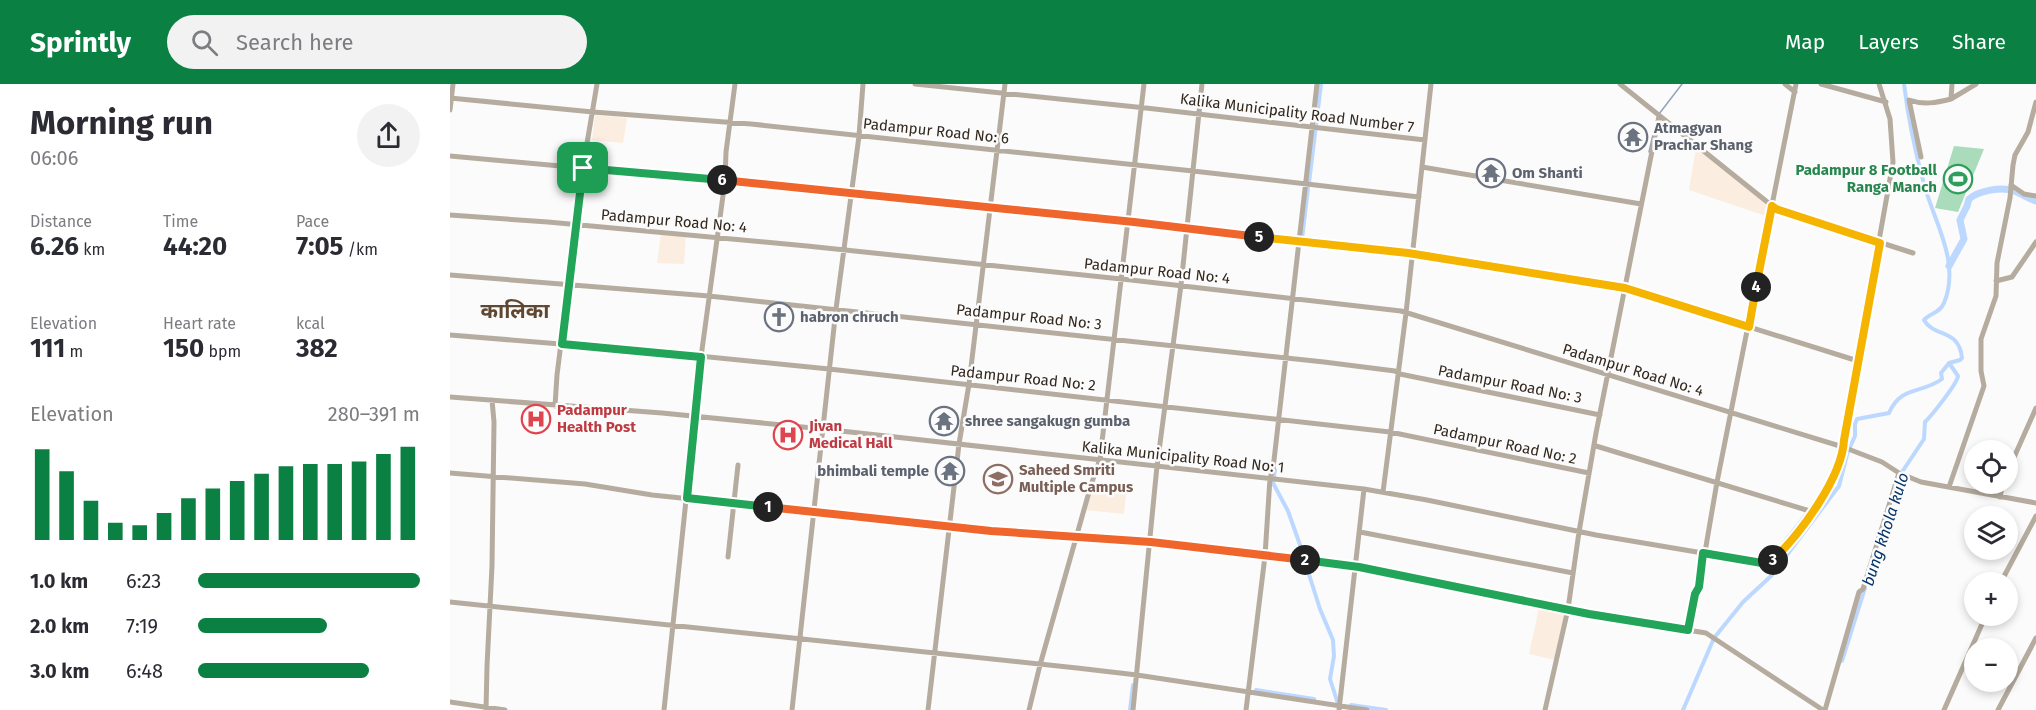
<!DOCTYPE html>
<html lang="en">
<head>
<meta charset="utf-8">
<style>
  body { margin:0; font-family:"Fira Sans","Noto Sans Devanagari",sans-serif; background:#f2f2f3; color:#2b2b33; height:100vh; display:flex; flex-direction:column; font-size:22px; white-space:nowrap }
  * { box-sizing:border-box; margin:0 }
  p { font-size:20px; color:#7c7c81 }
  .icon { flex:none; width:33px; height:33px; fill:none; stroke:currentColor; stroke-width:2; stroke-linecap:round; stroke-linejoin:round }
  .map { position:relative; flex:1; overflow:hidden }
  .details { display:flex; flex-direction:column; background:#fff; width:450px }
  .details>* { flex:none }
  .tools { position:absolute; left:1514px; top:356px; display:grid; gap:12px }
  .tools a { display:grid; place-items:center; width:54px; height:54px; border-radius:50%; background:#fff; box-shadow:0 3px 9px #0003; font-size:30px }
  .pin { position:absolute; display:grid; place-items:center; width:51px; height:51px; color:#fff; margin:-26px; border-radius:12px; box-shadow:0 3px 9px #0006 }
  .km { position:absolute; width:30px; height:30px; margin:-15px; border-radius:50%; background:#222; color:#fff; font-size:16px; line-height:30px; text-align:center }
  .round { display:grid; place-items:center; flex:none; width:63px; height:63px; border-radius:32px; background:#f2f2f3 }
  .headline { display:flex; align-items:center; justify-content:space-between; height:102px; padding:0 30px }
  h1 { font-size:33px; font-weight:700; line-height:45px }
  .figures { display:grid; grid-template-columns:repeat(3,1fr); gap:9px; height:102px; padding:6px 30px }
  .figures div { display:grid; align-content:center }
  .figures b { font-size:26px; font-weight:700 }
  .figures small { font-size:16px; font-weight:400 }
  .figures p { font-size:16px }
  .chart { height:168px; padding:12px 30px }
  .chart p { display:flex; justify-content:space-between }
  .chart svg { width:100%; height:108px; margin-top:6px; stroke:#0b8043; stroke-width:6 }
  ul { padding:0 30px; list-style:none; font-size:20px }
  li { display:grid; grid-template-columns:96px 72px 1fr; align-items:center; height:45px }
  li i { height:15px; border-radius:8px; background:#0b8043 }
  header { display:flex; align-items:center; gap:36px; box-sizing:border-box; height:84px; padding:0 30px; background:#0b8043; color:#fff }
  header strong { font-size:28px }
  nav { display:flex; gap:33px; margin-inline-start:auto; font-size:21px }
  .search { width:420px; height:54px; background:#f2f2f3; display:flex; align-items:center; gap:15px; box-sizing:border-box; padding:0 21px; border-radius:33px; color:#7c7c81; font-size:22px }
  main { display:flex; flex:1; min-height:0 }
  .map>svg:first-child { display:block }
</style>
</head>
<body>
<header>
<strong>Sprintly</strong>
<div class="search"><svg class="icon" aria-label="search" viewBox="0 0 24 24"><circle cx="10" cy="10" r="6"/><path d="M15 15l6 6"/></svg>Search here</div>
<nav><a>Map</a><a>Layers</a><a>Share</a></nav>
</header>
<main>
<section class="details">
<div class="headline"><div><h1>Morning run</h1><p>06:06</p></div><a class="round"><svg class="icon" aria-label="share" viewBox="0 0 24 24"><path d="M12 15V3M7 8l5-5 5 5M5 13v7h14v-7"/></svg></a></div>
<div class="figures">
<div><p>Distance</p><b>6.26<small> km</small></b></div>
<div><p>Time</p><b>44:20</b></div>
<div><p>Pace</p><b>7:05<small> /km</small></b></div>
</div>
<div class="figures">
<div><p>Elevation</p><b>111<small> m</small></b></div>
<div><p>Heart rate</p><b>150<small> bpm</small></b></div>
<div><p>kcal</p><b>382</b></div>
</div>
<div class="chart"><p><span>Elevation</span>280–391 m</p>
<svg viewBox="0 0 160 44" preserveAspectRatio="none"><path d="M5 44V7M15 44V16M25 44V28M35 44V37M45 44V38M55 44V33M65 44V27M75 44V23M85 44V20M95 44V17M105 44V14M115 44V13M125 44V13M135 44V12M145 44V9M155 44V6"/></svg>
</div>
<ul>
<li><b>1.0 km</b>6:23<i style="width:100%"></i></li>
<li><b>2.0 km</b>7:19<i style="width:58%"></i></li>
<li><b>3.0 km</b>6:48<i style="width:77%"></i></li>
</ul>
</section>
<div class="map">
<svg width="1586" height="626" viewBox="0 0 1586 626">
  <rect width="100%" height="100%" fill="#fbfbfb"/>
  <!-- built -->
  <path fill="#fbede0" d="M145 31 177 34 173 59 142 56Z
    M1246 63 1320 122 1316 132 1239 106Z
    M211 149 236 151 234 180 207 179Z
    M642 402 676 410 674 430 636 426Z
    M1090 519 1118 525 1105 576 1079 570Z"/>
  <!-- green -->
  <path fill="#aadcbc" d="M1504 62 1534 65 1508 128 1485 124Z"/>
  <g fill="none" stroke-linecap="round" stroke-linejoin="round">
    <!-- stream -->
    <path stroke="#93a3bc" stroke-width="1.5" d="M1209 30 1232 0
      M1199 68 1204 46"/>
    <!-- canal -->
    <path stroke="#bcd8ff" stroke-width="4" d="M859 99 871 0
      M852 155 858 104
      M1400 363 1405 352V340L1407 335 1439 329C1451 301 1472 310 1492 295L1491 289 1499 279 1510 276 1512 274C1509 244 1484 254 1474 236 1480 229 1490 229 1494 219 1511 178 1484 138 1474 100 1465 67 1458 33 1454 0
      M825 386 823 399 838 427 855 475
      M1450 391 1474 355 1475 338C1482 331 1507 300 1508 292L1499 279
      M1326 469C1351 437 1378 407 1391 367
      M855 478 870 525 883 556 884 572 880 595 888 620
      M1392 577 1415 504
      M806 606 864 615
      M901 621 936 626
      M680 626 683 601
      M1233 626 1264 554 1293 518 1321 492 1389 402 1398 367"/>
    <!-- river -->
    <path stroke="#bcd8ff" stroke-width="7" d="M1499 182 1514 155 1510 136 1517 122 1519 115C1528 107 1552 102 1564 107 1572 110 1578 114 1586 117"/>
    <!-- minor -->
    <path stroke="#b5ac9f" stroke-width="5" d="M465 0 696 24 975 56
      M1170 0 1326 125 1463 169
      M1335 0 1345 8
      M1371 0 1436 18
      M0 14 143 28 301 40 743 87 969 113
      M1501 15 1526 0
      M0 26 3 0
      M0 72 352 104 958 169 1175 204 1408 277
      M1471 73 1459 16C1473 21 1486 19 1501 15L1502 0
      M972 83 1191 120
      M1561 101 1574 110 1586 112
      M0 131 98 138 357 162 681 196 951 227 1393 363 1432 378 1449 389 1471 398 1586 419
      M0 191 259 212 874 278 945 287 950 290 1150 331
      M1546 197 1562 193 1586 158
      M0 251 209 268 379 285 940 348 1139 389
      M0 313 212 329 373 345 914 405 977 416 1146 451 1312 479 1320 478C1344 457 1378 411 1389 381 1395 367 1394 351 1397 336L1443 78 1440 35 1429 0
      M105 322 107 291 133 83 147 0
      M1146 362 1363 428
      M0 389 135 400 202 411 541 446 701 458 909 483 1139 530 1256 549 1373 626
      M1557 389 1586 324
      M1499 403 1534 302 1531 287V255L1546 212 1547 179 1560 114 1563 81 1565 71 1578 48 1586 18
      M933 408 956 229 981 0
      M1550 413 1553 399
      M910 448 1123 489
      M278 473 288 381
      M1551 498 1586 432
      M0 518 627 584 687 591 917 626
      M1238 546 1245 510 1249 503 1267 398 1346 0
      M0 618 55 626
      M36 626 37 582 42 482 44 338 42 316
      M214 626 251 273 275 97 276 68 285 0
      M342 626 386 225 409 52 413 0
      M478 626 509 360 519 300 555 0
      M579 626 590 581 641 401 650 375 694 0
      M683 626 707 382 731 201 752 0
      M796 626 815 472 820 394 823 385 867 0
      M889 626 914 405
      M1095 626 1118 525 1129 448 1146 349 1209 32
      M1375 626 1409 508 1413 505 1449 389
      M1494 626 1536 531
      M1548 626 1586 554"/>
  </g>
  <g fill="none" stroke-linecap="round" stroke-linejoin="round">
    <!-- split-1 casing -->
    <g stroke="#fff" stroke-width="12">
      <path id="split-1" d="M133 84 112 260 251 273 237 414 318 423"/>
    </g>
    <!-- split-2 casing -->
    <g stroke="#fff" stroke-width="12">
      <path id="split-2" d="M318 423 541 447 701 458 855 476"/>
    </g>
    <!-- split-3 casing -->
    <g stroke="#fff" stroke-width="12">
      <path id="split-3" d="M855 476 909 483 1139 530 1238 546 1245 510 1249 503 1253 469 1312 479 1320 478 1323 476"/>
    </g>
    <!-- split-4 casing -->
    <g stroke="#fff" stroke-width="12">
      <path id="split-4" d="M1306 203 1322 122 1326 125 1430 159 1394 356C1392 394 1350 450 1323 476"/>
    </g>
    <!-- split-5 casing -->
    <g stroke="#fff" stroke-width="12">
      <path id="split-5" d="M809 153 958 169 1175 204 1299 243 1306 203"/>
    </g>
    <!-- split-6 casing -->
    <g stroke="#fff" stroke-width="12">
      <path id="split-6" d="M272 96 684 138 809 153"/>
    </g>
    <!-- split-7 casing -->
    <g stroke="#fff" stroke-width="12">
      <path id="split-7" d="M133 84 272 96"/>
    </g>
    <!-- split-1 -->
    <use href="#split-1" stroke="#22a559" stroke-width="8"/>
    <!-- split-2 -->
    <use href="#split-2" stroke="#f0652b" stroke-width="8"/>
    <!-- split-3 -->
    <use href="#split-3" stroke="#22a559" stroke-width="8"/>
    <!-- split-4 -->
    <use href="#split-4" stroke="#f5b400" stroke-width="8"/>
    <!-- split-5 -->
    <use href="#split-5" stroke="#f5b400" stroke-width="8"/>
    <!-- split-6 -->
    <use href="#split-6" stroke="#f0652b" stroke-width="8"/>
    <!-- split-7 -->
    <use href="#split-7" stroke="#22a559" stroke-width="8"/>
  </g>
  <!-- icons -->
  <defs>
    <g id="temple-ring" transform="scale(1.5)"><circle r="9.5" fill="#fbfbfb" stroke="#6b7280" stroke-width="1.5"/><path d="M0-6L5-2H3V0L6.5 2.5H4V6H1.5V3h-3V6H-4V2.5H-6.5L-3 0V-2H-5Z" fill="#6b7280"/></g>
    <g id="stadium-ring" transform="scale(1.5)"><circle r="9.5" fill="#fbfbfb" stroke="#2e9e5b" stroke-width="1.5"/><path d="M0-5a6.5 5 0 1 0 0 10a6.5 5 0 1 0 0-10ZM-3.5-1.8h7v3.6h-7Z" fill="#2e9e5b"/></g>
    <g id="church-ring" transform="scale(1.5)"><circle r="9.5" fill="#fbfbfb" stroke="#6b7280" stroke-width="1.5"/><path d="M-1.2-6h2.4v3.5h3.3v2.4h-3.3V6h-2.4V-.1h-3.3v-2.4h3.3Z" fill="#6b7280"/></g>
    <g id="hospital-ring" transform="scale(1.5)"><circle r="9.5" fill="#fbfbfb" stroke="#e0444e" stroke-width="1.5"/><path d="M-5-5h3v3.5h4V-5h3V5h-3V1.5h-4V5h-3Z" fill="#e0444e"/></g>
    <g id="university-ring" transform="scale(1.5)"><circle r="9.5" fill="#fbfbfb" stroke="#8d6e63" stroke-width="1.5"/><path d="M0-5L7-2L0 1L-7-2ZM-4 1L0 2.5L4 1V4Q0 6-4 4Z" fill="#8d6e63"/></g>
  </defs>
  <g fill-rule="evenodd">
    <use href="#temple-ring" x="1183" y="53"/>
    <use href="#temple-ring" x="1041" y="89"/>
    <use href="#stadium-ring" x="1508" y="95"/>
    <use href="#church-ring" x="329" y="233"/>
    <use href="#hospital-ring" x="86" y="335"/>
    <use href="#temple-ring" x="494" y="337"/>
    <use href="#hospital-ring" x="338" y="351"/>
    <use href="#temple-ring" x="500" y="387"/>
    <use href="#university-ring" x="548" y="395"/>
  </g>
  <g text-anchor="middle" stroke-width="5" stroke-linejoin="round" paint-order="stroke">
    <!-- street labels -->
    <g font-size="15" fill="#33281e" stroke="#fbfbfb">
      <text transform="translate(847 29) rotate(7)" y="5">Kalika Municipality Road Number 7</text>
      <text transform="translate(486 47) rotate(6)" y="5">Padampur Road No: 6</text>
      <text transform="translate(224 137) rotate(5)" y="5">Padampur Road No: 4</text>
      <text transform="translate(707 187) rotate(6)" y="5">Padampur Road No: 4</text>
      <text transform="translate(579 233) rotate(6)" y="5">Padampur Road No: 3</text>
      <text transform="translate(1183 286) rotate(17)" y="5">Padampur Road No: 4</text>
      <text transform="translate(573 294) rotate(6)" y="5">Padampur Road No: 2</text>
      <text transform="translate(1060 300) rotate(11)" y="5">Padampur Road No: 3</text>
      <text transform="translate(1055 360) rotate(12)" y="5">Padampur Road No: 2</text>
      <text transform="translate(733 373) rotate(6)" y="5">Kalika Municipality Road No: 1</text>
    </g>
    <!-- worship labels -->
    <g font-size="15" font-weight="bold" fill="#5b616d" stroke="#fbfbfb" text-anchor="start">
      <text x="1204" y="49">Atmagyan<tspan x="1204" dy="17">Prachar Shang</tspan></text>
      <text x="1062" y="94">Om Shanti</text>
      <text x="350" y="238">habron chruch</text>
      <text x="515" y="342">shree sangakugn gumba</text>
      <text x="479" y="392" text-anchor="end">bhimbali temple</text>
    </g>
    <!-- leisure labels -->
    <g font-size="15" font-weight="bold" fill="#27864d" stroke="#fbfbfb" text-anchor="end">
      <text x="1487" y="91">Padampur 8 Football<tspan x="1487" dy="17">Ranga Manch</tspan></text>
    </g>
    <!-- health labels -->
    <g font-size="15" font-weight="bold" fill="#be3a42" stroke="#fbfbfb" text-anchor="start">
      <text x="107" y="331">Padampur<tspan x="107" dy="17">Health Post</tspan></text>
      <text x="359" y="347">Jivan<tspan x="359" dy="17">Medical Hall</tspan></text>
    </g>
    <!-- education labels -->
    <g font-size="15" font-weight="bold" fill="#785e54" stroke="#fbfbfb" text-anchor="start">
      <text x="569" y="391">Saheed Smriti<tspan x="569" dy="17">Multiple Campus</tspan></text>
    </g>
    <!-- water labels -->
    <g font-size="16" font-style="italic" fill="#07356c" stroke="#fbfbfb">
      <text transform="translate(1435 445) rotate(-72)" y="6">bung khola kulo</text>
    </g>
    <!-- district labels -->
    <g font-size="21" font-weight="bold" fill="#5f4732" stroke="#fbfbfb">
      <text x="65" y="234">कालिका</text>
    </g>
  </g>
</svg>
<div class="tools">
<a><svg class="icon" aria-label="locate" viewBox="0 0 24 24"><circle cx="12" cy="12" r="6"/><path d="M12 2v4M12 18v4M2 12h4M18 12h4"/></svg></a>
<a><svg class="icon" aria-label="layers" viewBox="0 0 24 24"><path d="M12 4l9 5-9 5-9-5zM3 14l9 5 9-5"/></svg></a>
<a>+</a>
<a>−</a>
</div>
<div class="pin" style="left:133px;top:84px;background:#1e9e55"><svg class="icon" aria-label="arrive" viewBox="0 0 24 24"><path d="M6 21V4h12l-3 4 3 4H6"/></svg></div>
<b class="km" style="left:318px;top:423px">1</b>
<b class="km" style="left:855px;top:476px">2</b>
<b class="km" style="left:1323px;top:476px">3</b>
<b class="km" style="left:1306px;top:203px">4</b>
<b class="km" style="left:809px;top:153px">5</b>
<b class="km" style="left:272px;top:96px">6</b>
</div>
</main>
</body>
</html>
